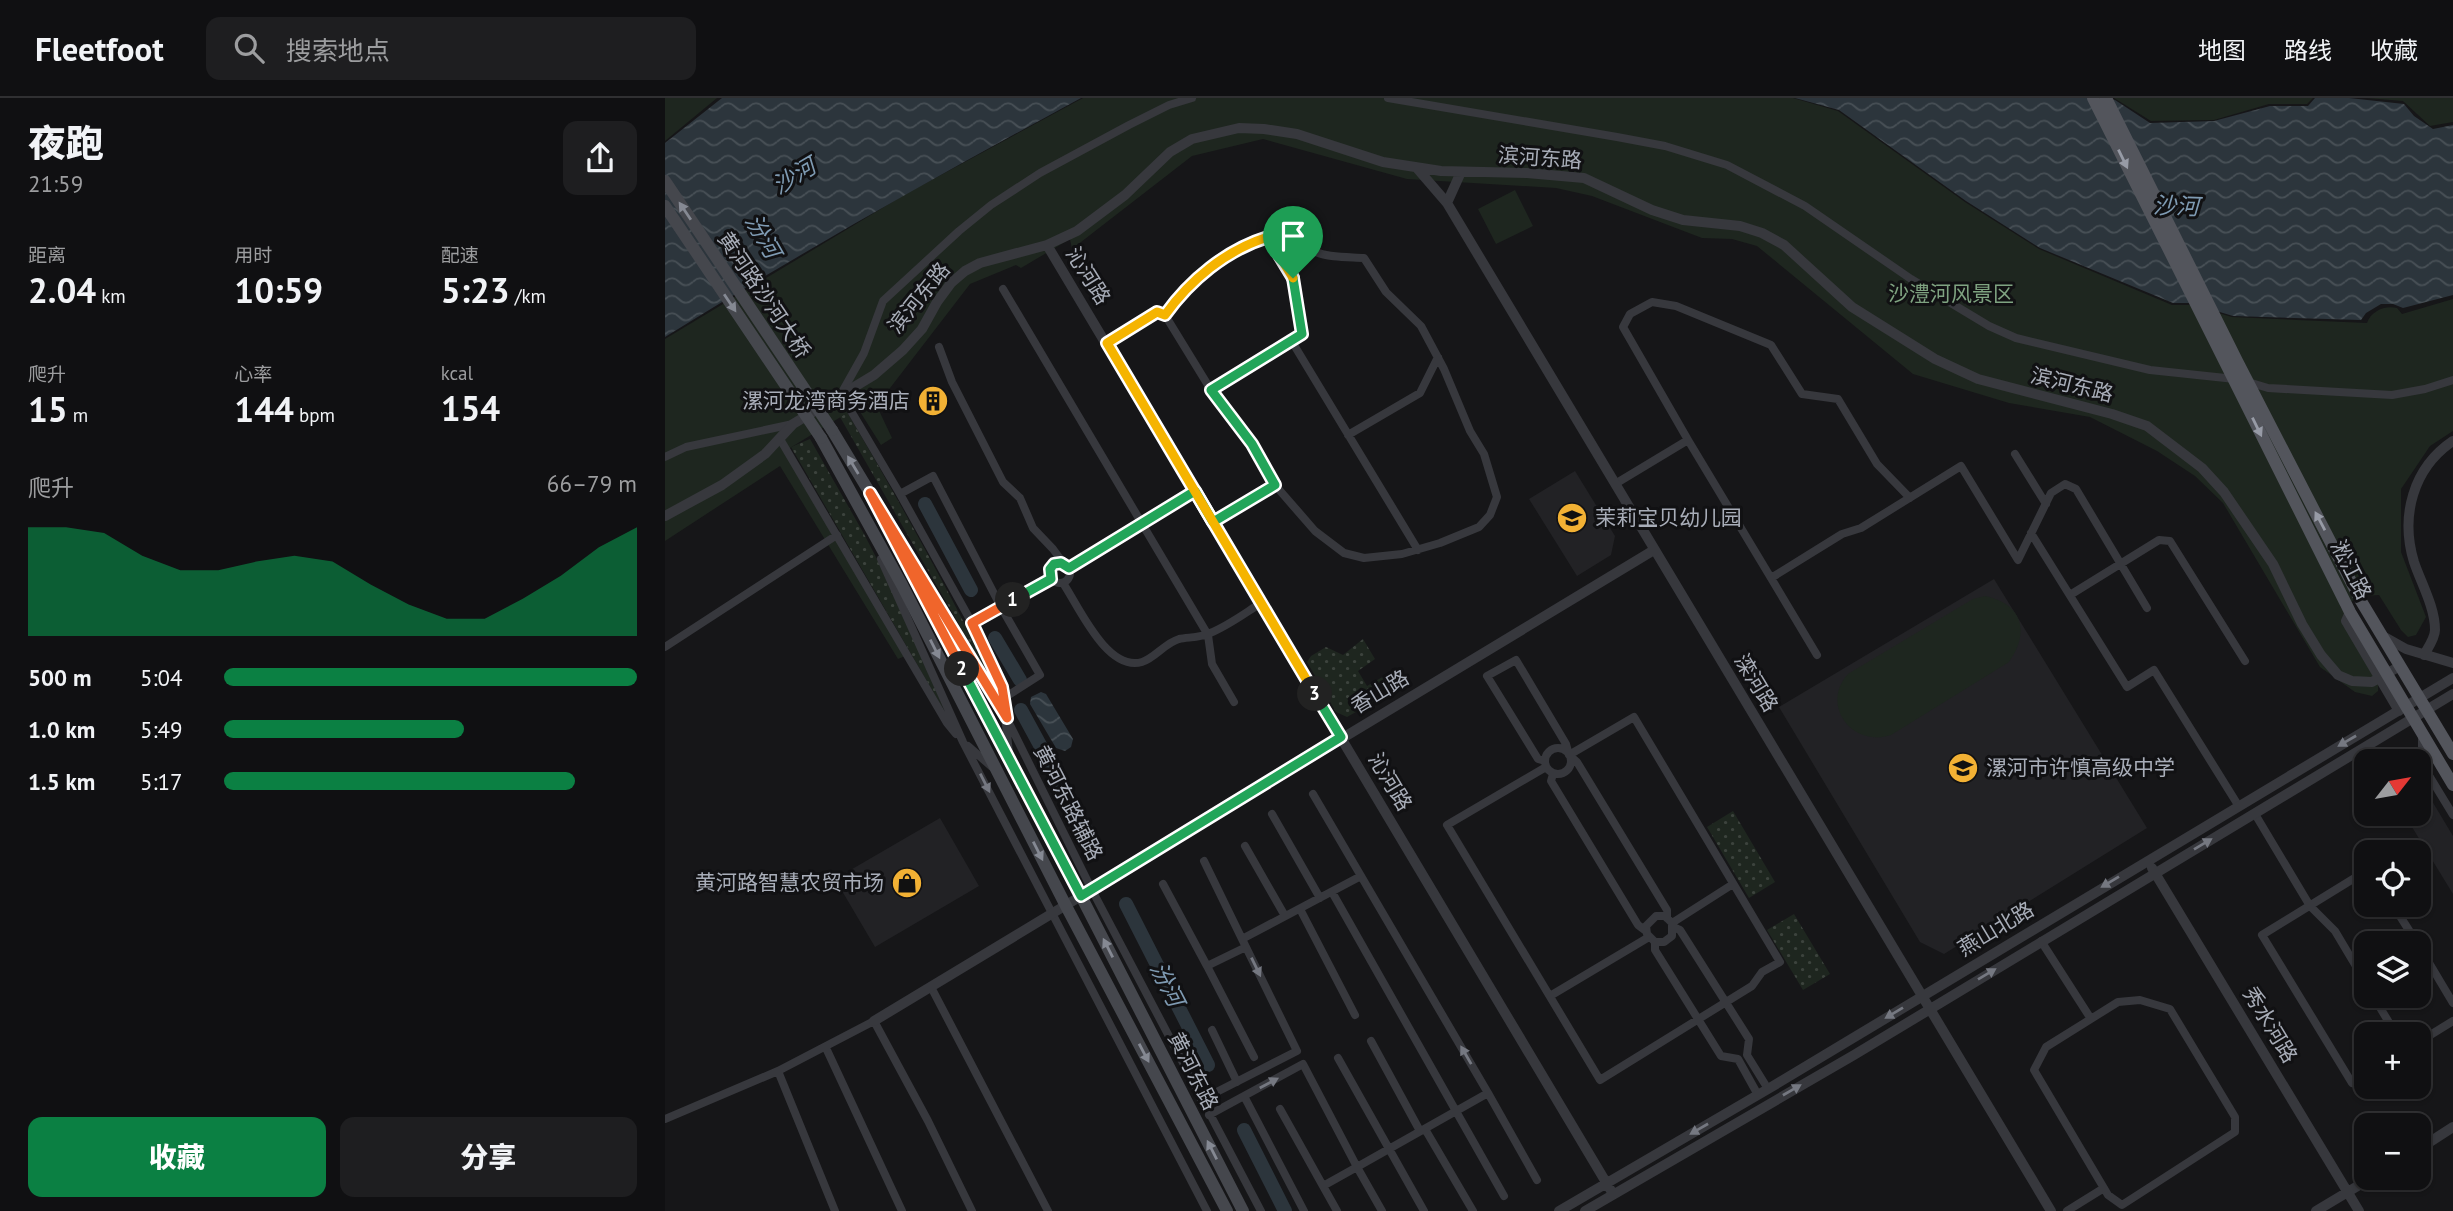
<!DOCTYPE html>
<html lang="zh">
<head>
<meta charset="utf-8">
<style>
  body { margin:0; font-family:"PT Sans","Noto Sans SC",sans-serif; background:#1e1e20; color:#f1f3f6; height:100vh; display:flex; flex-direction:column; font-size:26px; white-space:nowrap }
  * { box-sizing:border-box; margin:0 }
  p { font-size:23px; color:#9c9d9f }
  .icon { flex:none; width:38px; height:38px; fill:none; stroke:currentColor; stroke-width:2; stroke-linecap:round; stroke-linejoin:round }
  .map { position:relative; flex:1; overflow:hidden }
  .sheet { display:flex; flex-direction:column; background:#101012; width:665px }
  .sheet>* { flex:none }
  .needle { width:46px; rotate:59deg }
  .tools { position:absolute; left:1689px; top:651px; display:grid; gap:14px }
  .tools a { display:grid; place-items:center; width:77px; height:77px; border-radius:14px; background:#101012; box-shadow:0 2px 5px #0004,0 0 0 2px #303032; font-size:35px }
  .pin { position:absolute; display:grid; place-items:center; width:60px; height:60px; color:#fff; margin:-72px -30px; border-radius:50% 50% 50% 0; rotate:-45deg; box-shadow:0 0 7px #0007 }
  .pin .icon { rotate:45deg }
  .km { position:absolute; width:35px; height:35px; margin:-18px; border-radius:50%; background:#222; color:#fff; font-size:19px; line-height:35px; text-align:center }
  .round { display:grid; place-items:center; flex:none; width:74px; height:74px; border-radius:14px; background:#1e1e20 }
  .head { display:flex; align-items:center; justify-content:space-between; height:119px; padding:0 28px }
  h1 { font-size:38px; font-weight:800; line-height:52px }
  .figures { display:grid; grid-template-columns:repeat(3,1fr); gap:10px; height:119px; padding:7px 28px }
  .figures div { display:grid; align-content:center }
  .figures b { font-size:35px; font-weight:800 }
  .figures small { font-size:19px; font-weight:400 }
  .figures p { font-size:19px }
  .chart { height:196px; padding:14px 28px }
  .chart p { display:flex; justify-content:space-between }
  .chart svg { width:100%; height:126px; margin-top:7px; fill:#0b8043; opacity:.7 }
  .action { display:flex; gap:14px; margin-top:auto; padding:14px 28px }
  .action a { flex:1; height:80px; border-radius:14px; background:#0b8043; color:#fff; font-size:28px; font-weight:800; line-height:80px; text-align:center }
  .action a+a { background:#1e1e20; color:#f1f3f6 }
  ul { padding:0 28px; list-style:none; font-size:23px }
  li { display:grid; grid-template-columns:112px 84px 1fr; align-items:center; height:52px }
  li i { height:18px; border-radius:9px; background:#0b8043 }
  header { display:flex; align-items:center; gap:42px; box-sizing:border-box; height:98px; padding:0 35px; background:#101012; border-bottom:2px solid #303032 }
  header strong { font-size:33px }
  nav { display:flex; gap:38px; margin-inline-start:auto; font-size:24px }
  .search { width:490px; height:63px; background:#1e1e20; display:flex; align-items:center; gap:18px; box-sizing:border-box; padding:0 24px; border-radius:14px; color:#9c9d9f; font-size:26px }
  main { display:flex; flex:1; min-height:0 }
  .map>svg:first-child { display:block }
</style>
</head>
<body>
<header>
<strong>Fleetfoot</strong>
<div class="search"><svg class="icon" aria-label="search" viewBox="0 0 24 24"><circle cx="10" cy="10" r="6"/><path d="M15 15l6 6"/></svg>搜索地点</div>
<nav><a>地图</a><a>路线</a><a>收藏</a></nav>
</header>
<main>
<section class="sheet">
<div class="head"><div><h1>夜跑</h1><p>21:59</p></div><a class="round"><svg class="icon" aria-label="share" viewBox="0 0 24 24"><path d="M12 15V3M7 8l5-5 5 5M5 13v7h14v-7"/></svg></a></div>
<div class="figures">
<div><p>距离</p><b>2.04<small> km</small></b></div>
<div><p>用时</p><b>10:59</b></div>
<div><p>配速</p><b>5:23<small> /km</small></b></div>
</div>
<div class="figures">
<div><p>爬升</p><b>15<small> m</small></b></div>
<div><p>心率</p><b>144<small> bpm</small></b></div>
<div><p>kcal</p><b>154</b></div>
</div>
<div class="chart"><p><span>爬升</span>66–79 m</p>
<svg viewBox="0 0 160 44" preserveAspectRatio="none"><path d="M0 44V6L10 6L20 8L30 16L40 21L50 21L60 18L70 16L80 18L90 26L100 33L110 38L120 38L130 31L140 23L150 13L160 6V44z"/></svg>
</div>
<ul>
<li><b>500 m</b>5:04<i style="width:100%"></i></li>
<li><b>1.0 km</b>5:49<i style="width:58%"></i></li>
<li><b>1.5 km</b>5:17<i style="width:85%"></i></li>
</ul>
<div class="action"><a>收藏</a><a>分享</a></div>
</section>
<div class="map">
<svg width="1788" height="1113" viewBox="0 0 1788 1113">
  <defs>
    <pattern id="grass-dots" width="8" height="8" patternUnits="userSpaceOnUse" patternTransform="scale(1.75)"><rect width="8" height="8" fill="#1e261f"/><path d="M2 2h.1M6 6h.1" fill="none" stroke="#3c433d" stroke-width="1.8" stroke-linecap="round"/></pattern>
    <pattern id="water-waves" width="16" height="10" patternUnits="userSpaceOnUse" patternTransform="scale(1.75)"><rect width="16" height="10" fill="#2c353c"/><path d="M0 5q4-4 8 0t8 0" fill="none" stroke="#485056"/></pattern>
  </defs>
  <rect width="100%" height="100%" fill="#161618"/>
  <!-- built -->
  <path fill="#222225" d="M910 373 950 438 946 457 912 478 864 401Z
    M1329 481 1482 730 1279 856 1255 844 1114 609Z
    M1758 688 1788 738V796L1739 716H1754V691Z
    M275 720 314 788 210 849 170 781Z"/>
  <!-- grass -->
  <path fill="url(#grass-dots)" d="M182 314C235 404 285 495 332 589L331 591 175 319Z
    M145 341 199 436 226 488 281 616 126 349Z
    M698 541 710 561 693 573 702 588 726 574 735 589 682 619 671 614 642 564 646 558 661 549 678 557Z
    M1068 713 1110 784 1084 800 1042 729Z
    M1129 816 1165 876 1138 892 1102 832Z"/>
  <!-- park -->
  <path fill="#1e261f" d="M0 0H52L0 43Z
    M418 0H1128L1173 13 1300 104 1374 151 1507 207H1526L1567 219 1702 225C1706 213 1720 207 1732 210L1737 216 1788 201V333L1765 348 1736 391V454L1761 519 1751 537 1743 539 1736 532 1714 497 1699 498 1675 508 1713 569V593L1707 598 1690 594 1655 569 1558 405 1530 378 1492 353 1425 319 1344 305 1248 276 1092 148 1067 141 1037 140 927 98 891 90 742 81 598 41 527 58 407 151 405 141 356 170 351 167 305 186 222 294 209 302 227 340 216 347 192 309 120 353 240 558 233 561 115 368 0 443V241L239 97Z
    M1449 0H1648L1642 6H1604L1549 22 1486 23Z
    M1701 0H1788V24L1765 28 1738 3Z
    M850 92 868 128 831 146 813 111Z
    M1320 498C1358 506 1365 534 1344 564L1226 637C1187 650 1155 607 1183 576L1308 501Z"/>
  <!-- water -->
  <path fill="url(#water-waves)" d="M57 0H416C276 76 136 154 0 239V45Z
    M1130 0H1441L1450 2 1485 25 1549 23 1605 8H1643L1650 0H1684L1739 6 1749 18 1768 31 1788 27V197L1738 210 1728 206H1716L1701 215 1696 222 1568 218 1525 205H1508L1375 150 1301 103 1174 12Z
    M376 594 381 596 408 641 406 649 400 653 391 650 365 606 366 599Z"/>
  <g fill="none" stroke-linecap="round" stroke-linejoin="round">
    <!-- river -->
    <path stroke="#2c353c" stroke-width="14" d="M260 406 306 492
      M330 540 355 582
      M356 612 431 750
      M461 806 543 967
      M579 1032 620 1113"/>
    <!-- minor -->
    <path stroke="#37383d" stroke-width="8" d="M723 0 952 39 1000 48 1062 67 1140 108 1246 181 1324 228 1351 240 1485 272 1570 281
      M338 191 543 537 547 566 569 604
      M626 242 753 452
      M442 245 492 214 500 217
      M274 249 287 284 338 384 355 400 368 430 388 451 399 466
      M1583 284 1603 290 1727 297 1760 291 1788 282
      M546 292 637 236 628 180 603 139
      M683 337 755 295 773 259
      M115 341 282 625 291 636
      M1023 342 958 229 965 216 987 204 1011 208 1106 247 1137 296 1173 301 1212 366 1245 400
      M1350 356 1381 406
      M0 359 21 349 128 326
      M950 386 1023 342 1106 480 1177 436 1196 430 1296 368 1353 462 1386 395 1400 386 1411 391 1482 510
      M235 396 268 378 336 509 375 577 339 600
      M548 424 610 387 650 433 679 455 699 460 737 456 775 445 814 429 825 417 832 399 819 356 805 333 779 271 756 228 721 194 699 160C685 159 664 160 651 154 639 148 631 139 618 136 593 132 533 177 516 195 510 202 505 210 500 217L546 292 587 346 610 387
      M1366 435 1462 589 1489 572 1573 707
      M216 461 298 644 542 1113
      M385 475a10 10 0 1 1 20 0a10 10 0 1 1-20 0Z
      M404 470 530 393
      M251 471 339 616
      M1106 480 1152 557
      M398 485C414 509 442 574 477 564 490 560 500 545 514 541 523 539 535 540 545 535 563 528 580 515 596 505
      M1405 497 1494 442 1505 443 1580 563
      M307 525 386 481
      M0 549 172 437
      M345 627 427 792 596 1113
      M1757 638V666L1788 717
      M303 648 327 669
      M880 663a13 13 0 1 1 26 0a13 13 0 1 1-26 0Z
      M344 655 337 589 307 525 235 396 176 296 199 255 218 203 294 133 326 107 375 75 464 27 504 7 527 0
      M880 663 873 661 822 578 851 562 901 646 904 657 912 664 1002 812V820
      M881 669 782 727 935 982 1087 888 1097 874 1115 864 969 619 904 657
      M888 676 886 683 973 827 981 833
      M648 696 696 778
      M607 716 655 800
      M1590 716 1645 808 1670 833 1701 885
      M580 748 620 818
      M539 763 577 841
      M1701 773 1597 837 1687 985 1701 976
      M498 786 542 868
      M667 794 839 1098
      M1728 807 1752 845
      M635 811 690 917
      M1007 825 1068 786
      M1008 829 1015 832 1084 941 1082 957 1103 991
      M1376 843 1426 921
      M990 844H999L1007 838V825L1000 818H991L981 828 982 836 990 844V852L1056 958 1073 961 1093 997
      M1754 848 1788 905
      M581 849 542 868 589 959
      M266 889 383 1113
      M885 898 984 839
      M1708 898 1731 936
      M1475 902 1505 911 1570 1019V1034L1457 1107 1443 1097 1369 972 1381 949 1453 904Z
      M547 932 572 984
      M706 943 755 1033
      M1754 944 1788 923
      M161 950 237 1113
      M673 960 759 1113
      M113 973 170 1113
      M823 995 872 1082
      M579 998 639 1113
      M536 1002 632 953 577 841 696 778 823 995 692 1069 638 966 544 1017
      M615 1011 658 1088
      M0 1021 113 973 209 923 263 1023 307 1113
      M760 1031 808 1113
      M672 1113 658 1088 692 1069 717 1113
      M1402 1113 1439 1090"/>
    <!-- tertiary -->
    <path stroke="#37383d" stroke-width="10" d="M751 69 782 105
      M796 74 782 105 1386 1113
      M382 147 948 1096
      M0 418 57 387 100 356 128 326 209 277 238 252 257 231 272 204 286 185 300 173 315 165 382 147 412 133 460 97 505 54 527 41 574 30 599 31 632 36 718 64 776 73 862 75 919 80 987 112 1018 122 1075 128 1097 135 1119 147 1187 209 1270 261 1313 281 1447 316 1482 328 1537 370 1559 394 1608 466 1637 526 1656 557 1673 577 1687 583 1707 584 1735 568
      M1685 514 1681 523 1734 613
      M1716 537 1741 551 1788 565
      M1759 557C1763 550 1770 540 1770 532 1770 509 1756 485 1749 464 1735 418 1748 370 1788 343
      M1487 770 1694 1113
      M209 923 989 452
      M1754 1051 1788 1029
      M894 1113 1103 991 1788 580
      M920 1113 1189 957 1788 596
      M1651 1113 1706 1080"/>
    <!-- secondary -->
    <path stroke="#45474d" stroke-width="12" d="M167 332 205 395 416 798 578 1113
      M156 340 237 487 401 808 562 1113"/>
    <!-- primary -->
    <path stroke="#53555c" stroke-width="12" d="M1428 0 1685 514 1788 687
      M1441 0 1572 263 1696 503 1788 656"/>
    <!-- secondary-bridge -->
    <path stroke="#45474d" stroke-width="12" d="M0 83 167 332
      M0 108 156 340"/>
  </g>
  <!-- one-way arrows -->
  <defs><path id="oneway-solid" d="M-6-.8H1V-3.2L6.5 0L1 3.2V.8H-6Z" transform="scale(1.75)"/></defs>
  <g fill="#979ba6">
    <use href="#oneway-solid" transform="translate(1458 61) rotate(64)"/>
    <use href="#oneway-solid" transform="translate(1592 329) rotate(64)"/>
    <use href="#oneway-solid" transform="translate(1655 423) rotate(-118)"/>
  </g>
  <g fill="#858993">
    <use href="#oneway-solid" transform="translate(20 113) rotate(-124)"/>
    <use href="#oneway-solid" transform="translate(65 205) rotate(56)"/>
    <use href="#oneway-solid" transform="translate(188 367) rotate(-121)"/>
    <use href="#oneway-solid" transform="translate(270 551) rotate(63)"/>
    <use href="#oneway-solid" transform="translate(373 753) rotate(63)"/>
    <use href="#oneway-solid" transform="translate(443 850) rotate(-117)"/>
    <use href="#oneway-solid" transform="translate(479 955) rotate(62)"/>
    <use href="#oneway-solid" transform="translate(547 1052) rotate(-117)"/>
  </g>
  <g fill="#757881">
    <use href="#oneway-solid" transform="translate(1682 643) rotate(150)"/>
    <use href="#oneway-solid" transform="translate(320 685) rotate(63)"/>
    <use href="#oneway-solid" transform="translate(1538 746) rotate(-31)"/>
    <use href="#oneway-solid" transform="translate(1445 784) rotate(149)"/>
    <use href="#oneway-solid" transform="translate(591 869) rotate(64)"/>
    <use href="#oneway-solid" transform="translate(1322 876) rotate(-31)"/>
    <use href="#oneway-solid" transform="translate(1229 915) rotate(149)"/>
    <use href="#oneway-solid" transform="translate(801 957) rotate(-120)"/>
    <use href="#oneway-solid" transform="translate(604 985) rotate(-28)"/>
    <use href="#oneway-solid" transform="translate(1127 992) rotate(-30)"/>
    <use href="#oneway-solid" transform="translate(1034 1031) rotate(150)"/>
  </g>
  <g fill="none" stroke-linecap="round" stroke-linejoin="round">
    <!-- split-1 casing -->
    <g stroke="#fff" stroke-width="14">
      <path id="split-1" d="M348 502 386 481 385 471 389 466 396 465 404 470 530 393 548 424 610 387 587 346 546 292 637 236 628 180"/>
    </g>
    <!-- split-2 casing -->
    <g stroke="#fff" stroke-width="14">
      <path id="split-2" d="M297 571 205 395 342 620 337 589 307 525 348 502"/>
    </g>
    <!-- split-3 casing -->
    <g stroke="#fff" stroke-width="14">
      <path id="split-3" d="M297 571 416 798 676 639 650 596"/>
    </g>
    <!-- split-4 casing -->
    <g stroke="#fff" stroke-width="14">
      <path id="split-4" d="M628 180 603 139C561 152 525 182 500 217L492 214 442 245 650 596"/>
    </g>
    <!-- split-1 -->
    <use href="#split-1" stroke="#22a559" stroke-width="9"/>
    <!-- split-2 -->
    <use href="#split-2" stroke="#f0652b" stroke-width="9"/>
    <!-- split-3 -->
    <use href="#split-3" stroke="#22a559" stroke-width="9"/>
    <!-- split-4 -->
    <use href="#split-4" stroke="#f5b400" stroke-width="9"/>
  </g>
  <!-- icons -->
  <defs>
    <g id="building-disc" transform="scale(1.575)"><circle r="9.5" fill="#f2b134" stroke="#111113"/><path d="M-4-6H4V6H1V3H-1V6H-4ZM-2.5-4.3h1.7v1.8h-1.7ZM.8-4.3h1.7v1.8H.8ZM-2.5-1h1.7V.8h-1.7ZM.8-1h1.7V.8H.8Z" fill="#111"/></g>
    <g id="school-disc" transform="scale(1.575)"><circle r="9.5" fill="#f2b134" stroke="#111113"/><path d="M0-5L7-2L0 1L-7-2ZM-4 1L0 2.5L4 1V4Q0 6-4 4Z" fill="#111"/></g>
    <g id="shop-disc" transform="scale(1.575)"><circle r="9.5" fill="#f2b134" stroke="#111113"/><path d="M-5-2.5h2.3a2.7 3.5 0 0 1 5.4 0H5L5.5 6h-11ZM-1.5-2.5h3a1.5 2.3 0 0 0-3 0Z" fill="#111"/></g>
  </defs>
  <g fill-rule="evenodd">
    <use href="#building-disc" x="268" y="303"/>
    <use href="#school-disc" x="907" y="420"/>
    <use href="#school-disc" x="1298" y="670"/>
    <use href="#shop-disc" x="242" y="785"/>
  </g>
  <g text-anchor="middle" stroke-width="6" stroke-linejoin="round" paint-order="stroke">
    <!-- street labels -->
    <g font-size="21" fill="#a8adb8" stroke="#111113">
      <text transform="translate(875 60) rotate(4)" y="7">滨河东路</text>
      <text transform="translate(423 178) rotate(58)" y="7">沁河路</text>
      <text transform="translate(99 197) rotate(56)" y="7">黄河路沙河大桥</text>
      <text transform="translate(254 200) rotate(-51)" y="7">滨河东路</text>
      <text transform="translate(1407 287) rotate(14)" y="7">滨河东路</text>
      <text transform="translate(1686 472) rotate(63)" y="7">淞江路</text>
      <text transform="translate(1091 585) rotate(59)" y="7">滦河路</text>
      <text transform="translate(715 594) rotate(-31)" y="7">香山路</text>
      <text transform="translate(725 684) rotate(59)" y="7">沁河路</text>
      <text transform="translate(403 705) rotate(63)" y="7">黄河东路辅路</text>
      <text transform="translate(1331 831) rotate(-31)" y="7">燕山北路</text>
      <text transform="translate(1605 927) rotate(59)" y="7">秀水河路</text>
      <text transform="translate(528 973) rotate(63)" y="7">黄河东路</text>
    </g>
    <!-- park labels -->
    <g font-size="21" fill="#7fa381" stroke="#111113">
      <text x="1286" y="203">沙澧河风景区</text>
    </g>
    <!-- poi labels -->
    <g font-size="21" fill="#a8adb8" stroke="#111113" text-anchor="end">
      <text x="245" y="310">漯河龙湾商务酒店</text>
      <text x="930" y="427" text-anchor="start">茉莉宝贝幼儿园</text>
      <text x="1321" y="677" text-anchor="start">漯河市许慎高级中学</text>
      <text x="219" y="792">黄河路智慧农贸市场</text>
    </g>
    <!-- water labels -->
    <g font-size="23" font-style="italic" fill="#7f9bb3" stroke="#111113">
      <text transform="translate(129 78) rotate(-31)" y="8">沙河</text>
      <text transform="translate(1511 108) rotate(2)" y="8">沙河</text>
      <text transform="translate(98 138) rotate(60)" y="8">汾河</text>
      <text transform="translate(502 886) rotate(63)" y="8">汾河</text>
    </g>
  </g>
</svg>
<div class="tools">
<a><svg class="needle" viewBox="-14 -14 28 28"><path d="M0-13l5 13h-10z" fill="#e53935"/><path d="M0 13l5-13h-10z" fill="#9c9d9f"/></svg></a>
<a><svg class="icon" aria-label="locate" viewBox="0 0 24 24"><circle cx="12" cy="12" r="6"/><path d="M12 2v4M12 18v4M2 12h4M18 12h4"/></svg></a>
<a><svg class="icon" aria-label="layers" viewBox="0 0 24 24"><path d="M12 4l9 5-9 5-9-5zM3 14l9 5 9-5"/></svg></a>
<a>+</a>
<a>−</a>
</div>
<div class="pin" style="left:628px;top:180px;background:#1e9e55"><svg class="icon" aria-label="arrive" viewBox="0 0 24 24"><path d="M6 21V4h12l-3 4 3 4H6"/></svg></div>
<b class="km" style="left:348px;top:502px">1</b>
<b class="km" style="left:297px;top:571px">2</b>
<b class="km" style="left:650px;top:596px">3</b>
</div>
</main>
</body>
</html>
